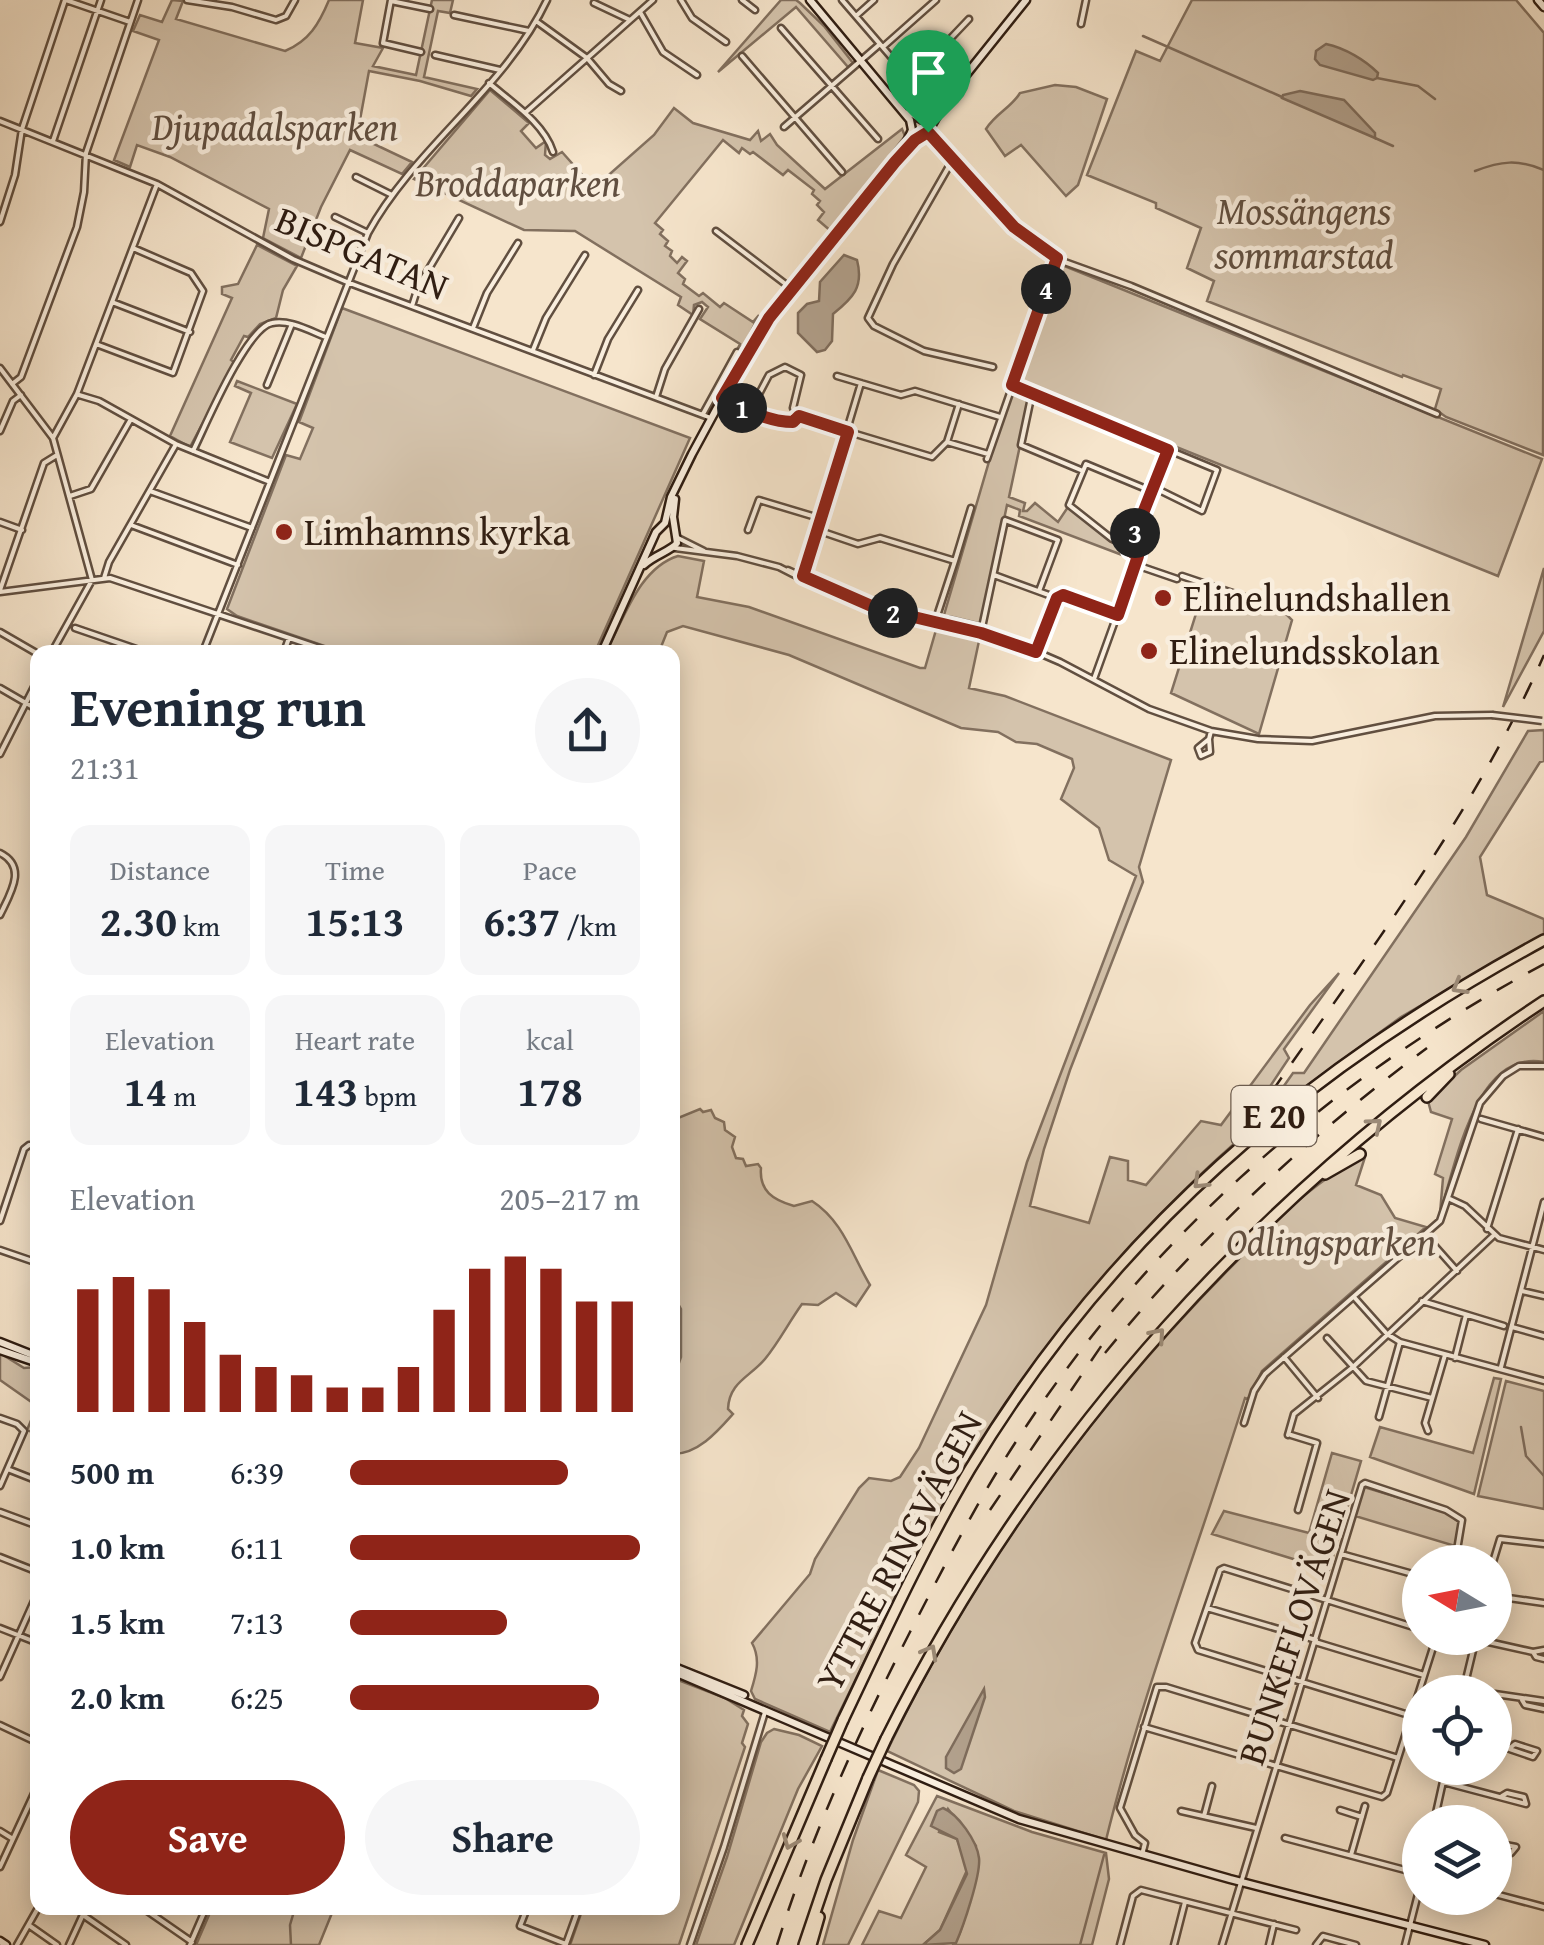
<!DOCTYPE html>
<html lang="en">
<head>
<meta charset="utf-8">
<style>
  body { margin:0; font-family:"Gentium Book Plus",serif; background:#f6f6f7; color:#1f2937; height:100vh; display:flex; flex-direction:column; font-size:38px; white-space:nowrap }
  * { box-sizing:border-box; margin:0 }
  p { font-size:32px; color:#747a83 }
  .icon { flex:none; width:55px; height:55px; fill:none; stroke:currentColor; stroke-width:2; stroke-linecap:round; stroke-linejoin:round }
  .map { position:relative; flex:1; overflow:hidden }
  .panel { position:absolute; left:30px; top:645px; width:650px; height:1270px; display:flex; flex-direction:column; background:#fff; border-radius:20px; box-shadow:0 5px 25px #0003 }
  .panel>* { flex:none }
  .needle { width:65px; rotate:280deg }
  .controls { position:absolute; left:1402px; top:1545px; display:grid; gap:20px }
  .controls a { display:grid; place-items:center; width:110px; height:110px; border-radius:50%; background:#fff; box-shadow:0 5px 25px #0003; font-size:50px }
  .pin { position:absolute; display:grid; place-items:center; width:85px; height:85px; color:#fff; margin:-102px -42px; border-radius:50% 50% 50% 0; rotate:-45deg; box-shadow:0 0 10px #0007 }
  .pin .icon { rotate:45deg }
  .km { position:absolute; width:50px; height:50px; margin:-25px; border-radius:50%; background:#222; color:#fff; font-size:28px; line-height:50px; text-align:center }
  .round { display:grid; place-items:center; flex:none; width:105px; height:105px; border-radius:52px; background:#f6f6f7 }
  .headline { display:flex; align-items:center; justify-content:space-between; height:170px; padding:0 40px }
  h1 { font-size:55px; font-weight:800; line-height:75px }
  .metrics { display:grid; grid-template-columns:repeat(3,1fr); gap:15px; height:170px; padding:10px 40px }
  .metrics div { display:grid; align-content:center; border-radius:20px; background:#f6f6f7; text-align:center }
  .metrics b { font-size:42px; font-weight:800 }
  .metrics small { font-size:28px; font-weight:400 }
  .metrics p { font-size:28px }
  .chart { height:280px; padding:20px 40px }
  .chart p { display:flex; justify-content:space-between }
  .chart svg { width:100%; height:180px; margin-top:10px; stroke:#8f2418; stroke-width:6 }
  .primary-button { display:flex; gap:20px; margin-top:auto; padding:20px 40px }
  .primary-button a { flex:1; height:115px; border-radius:60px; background:#8f2418; color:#fff; font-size:40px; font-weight:800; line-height:115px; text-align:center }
  .primary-button a+a { background:#f6f6f7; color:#1f2937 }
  ul { padding:0 40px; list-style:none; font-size:32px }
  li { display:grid; grid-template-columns:160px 120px 1fr; align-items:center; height:75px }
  li i { height:25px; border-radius:12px; background:#8f2418 }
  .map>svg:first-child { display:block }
</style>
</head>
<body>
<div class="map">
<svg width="1544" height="1945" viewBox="0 0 1544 1945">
  <rect width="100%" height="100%" fill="#f6e5cc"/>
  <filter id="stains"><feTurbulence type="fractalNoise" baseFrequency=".002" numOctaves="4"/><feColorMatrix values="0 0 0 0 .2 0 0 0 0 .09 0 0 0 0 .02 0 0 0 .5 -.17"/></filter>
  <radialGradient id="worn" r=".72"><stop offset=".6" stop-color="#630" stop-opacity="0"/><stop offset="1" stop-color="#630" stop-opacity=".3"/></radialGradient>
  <!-- green -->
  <path fill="#d4c3ac" stroke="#82705f" stroke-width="2.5" d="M172 0 183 1 176 19 285 51C309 41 319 24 329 0H363L355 43 383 48 373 66 416 75 432 0H453L450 13 438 11 424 77 477 89 471 96 420 81 369 71 357 136 412 162 402 174 350 150 321 207 301 258 263 238 269 209 170 157 137 145 130 167 114 160 159 40 133 31 140 15 162 22Z
    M781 0H796L800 3 824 26 853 63 848 67 796 7 718 72Z
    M1192 0H1516L1544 33 1543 455 1446 417 1435 409 1441 389 1403 375 1402 377 1207 301 1214 281 1187 268 1201 228 1156 208V203L1087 175 1136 51 1160 61Z
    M1055 85 1076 87 1107 99 1078 185 1066 196 1021 145 1005 156 986 129C996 113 1011 108 1020 93Z
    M490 90 529 123 521 131 536 148 546 141 545 155 550 159 562 152 594 188 654 135 674 108 693 123 750 140 758 131 761 141 770 134 777 145 825 189 902 129 905 136 884 163 883 170 797 276 832 232 818 220 824 212 817 205 820 201 812 194 814 190 788 170 783 175 753 152 750 154 742 148 739 153 723 140 655 223 663 230 660 234 668 241 665 246 672 251 670 256 677 263 682 257 687 261 678 273 685 279 683 284 699 296 703 293 720 307 724 303 753 322 759 315 745 344 737 350 740 344 700 319 708 307 702 302 694 305 693 315 678 305 681 297 575 231 524 230 414 179Z
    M257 245 297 266 283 290 276 318 260 324 248 337 244 336 231 360 235 363 190 447 170 436 232 298 222 294V287L238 284Z
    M1057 263 1542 459 1498 576 1032 389 1009 497 1025 503 1023 511H1027L1035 503 1058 522 1068 507H1073L1116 541 1132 548 1130 558 1019 516 1020 510 1007 505 982 624 944 615 1010 390 1012 385 1022 386 1017 383Z
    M342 308 690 438 595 652H342L237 616 227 609 286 455 300 459 313 428 299 422Z
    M237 381 297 404 272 458 230 442 251 393 235 386Z
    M678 556 704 561 697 597 749 607 920 668H925L936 630 979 641 969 688 1005 696 1171 760 1139 867 1143 882 1070 1070 1044 1149 1030 1206 1089 1223 1110 1157 1128 1161V1180L1146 1185 1201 1121 1221 1125 1310 1005 1339 973 1284 1049 1289 1058 1251 1115 1246 1117 1248 1121 1258 1123C1133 1229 1026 1358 946 1501 904 1577 868 1655 830 1732L755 1699 751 1691C756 1675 761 1659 752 1643L810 1574 815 1559 859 1488 869 1478 891 1481 900 1477 919 1448 986 1305 1027 1162 1136 876 1109 860 1099 828 1061 799 1074 768 1072 759 1037 744 1016 742 998 732 961 728 789 655 683 626 667 632 659 652H606C624 619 639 568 678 556Z
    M1544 568V631L1503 707Z
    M1205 585 1286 614 1292 620 1259 734 1171 693Z
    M1544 730V761L1540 762 1480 857 1487 895 1544 919V934L1401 1017 1260 1120 1293 1073H1304L1466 837 1528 731Z
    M1544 1011V1062C1475 1049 1456 1165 1440 1213L1443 1178 1435 1174 1452 1119 1431 1112 1428 1101 1461 1070Z
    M700 1109 703 1112 711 1110 715 1118 724 1122 725 1130 735 1137 732 1147 736 1158 743 1159 746 1166 758 1164 761 1168C759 1191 773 1200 794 1206L812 1201C843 1221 852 1255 870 1285L856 1306 836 1293 818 1305 802 1304C789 1322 779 1342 765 1359 750 1377 729 1382 728 1409L733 1414C717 1432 698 1454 673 1454V1380L681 1357V1309L672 1293 673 1120Z
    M1365 1157 1356 1185 1381 1195 1395 1218 1426 1227 1262 1371 1248 1399 1245 1398C1199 1546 1143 1690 1106 1840L1014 1811 887 1751C974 1570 1090 1410 1231 1267 1270 1228 1312 1179 1365 1157Z
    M0 1353 24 1368 37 1367V1434L27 1430 37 1406 0 1380Z
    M1494 1378 1501 1379 1474 1494 1370 1457 1380 1427 1473 1453Z
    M1506 1381 1544 1391V1509L1478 1496Z
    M1332 1453 1361 1461 1329 1570 1212 1534 1224 1511 1309 1533Z
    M1364 1487 1446 1512 1460 1523 1455 1546 1355 1516Z
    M673 1678 725 1698 744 1710 742 1716 748 1724 742 1743 745 1747 679 1945H570L583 1908H672Z
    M774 1729 799 1735 822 1746 798 1789 734 1945H696L727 1857 761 1742 767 1733Z
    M878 1770 914 1785 919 1791 918 1802 848 1945H823L853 1840Z
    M937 1796 1032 1832 1106 1853 1109 1879 1092 1945H953C969 1926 971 1872 976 1846L948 1809 939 1832 957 1839 968 1868 940 1930 923 1945H862L879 1911 901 1918 926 1867 906 1855Z
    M212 1908H334L319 1945H196Z"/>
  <!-- water -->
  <path fill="#b2a18d" stroke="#7e6c5c" stroke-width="2.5" d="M1326 44C1345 48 1365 60 1378 73L1377 78 1373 80 1320 65 1315 59 1316 51Z
    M1300 91 1344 100 1375 133V138L1282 98 1283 95Z
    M844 255 857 260C864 287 853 298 833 314L832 341 825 350 817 352 798 333V313L807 304 819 301 820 282Z
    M984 1689 985 1697 961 1769 954 1773 946 1768V1757Z
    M943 1808C958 1814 977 1841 979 1858 981 1875 963 1927 956 1943L923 1945 940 1930 967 1874 957 1839 931 1826 937 1811Z"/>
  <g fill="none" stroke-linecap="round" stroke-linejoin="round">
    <!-- stream -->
    <path stroke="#7e6c5c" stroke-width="2.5" d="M1143 36 1282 97
      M1377 78 1418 86 1435 99
      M1375 138 1393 146
      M1475 171C1501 161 1518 159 1544 170
      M1521 1427 1526 1456 1544 1476
      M291 1945 290 1925 295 1908
      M1080 1945 1104 1855"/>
    <!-- street casing -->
    <g stroke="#614f40" stroke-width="9">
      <path id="street" d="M66 0 130 22
        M187 0 232 7 276 20 286 16 295 0
        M391 0 383 43 421 52
        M681 0 692 18 726 42
        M742 0 755 10
        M842 0 911 80 923 90
        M391 1 430 9
        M594 3 630 20
        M640 12 663 52 697 75
        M454 15 529 31
        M856 16 874 0
        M536 21 587 58 609 84 621 91
        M1081 24 1086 0
        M781 28 878 139
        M883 47 936 0
        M435 55 500 70
        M742 56 842 172
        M911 80 969 19
        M489 83C511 102 544 123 553 152
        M525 113 653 0
        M0 121 157 184 293 259 347 282 711 418
        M784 127 880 44
        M929 134 1014 227 1059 260 1131 286 1437 414
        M53 141 101 0
        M952 161 893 264 868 318 874 326 924 351 993 367
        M356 177 392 195
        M335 217 368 233
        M0 222 15 175 22 129 65 0
        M716 231 792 289
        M112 302 190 332
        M412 306 418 287 459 218
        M473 328 487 293 518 243
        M96 344 173 373 203 291 191 273 133 248
        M533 350 546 318 585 255
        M0 368 53 438 92 580
        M594 375 608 339 638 290
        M837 376 901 395 915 391 1000 417
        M12 384 21 377 77 227 84 192 86 153 138 0
        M267 385 292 324
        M1012 385 1217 470 1202 511 1153 487
        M1032 393 1021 445 1083 471
        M79 395 99 401 176 444 270 482
        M656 397 665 369 699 309
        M722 397C740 407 781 431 799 417L932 457 947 442 988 454
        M750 411 769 375 785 367 801 375 793 408 799 417
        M703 414 737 352
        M0 431 13 401 21 395
        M53 438 77 394 157 184
        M947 442 959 404
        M193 451C205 427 246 328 272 323 289 319 310 331 326 337
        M987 459 1057 258
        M150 491 252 528
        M70 496 91 489 131 419
        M0 522 22 530
        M131 525 238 565
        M748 530 759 500 819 518
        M817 530 858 544 880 538 955 561 971 508
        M678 538 704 551
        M1130 547 1112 539 1069 505 1086 464 1151 491
        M675 548 737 556 779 567
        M779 567 818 587 876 608 1023 646 1060 662 1149 709 1211 731 1258 739 1312 741 1435 716 1492 715
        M1142 567 1177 579
        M788 570 825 587
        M994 575 1057 598 1036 651
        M1182 576 1271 606
        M104 578 109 562 175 446
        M802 580 861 383
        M0 590 44 463 57 455
        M0 592 110 578 331 652
        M1057 598 1063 595 1118 615
        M935 622 955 561
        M75 628 145 652
        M0 632 38 654
        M981 632 1005 520 1058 540 1039 591
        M52 652 92 580
        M203 652 368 233C415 147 505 89 547 0
        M284 652 289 638
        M1094 679 1138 557 1130 551V547L1169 450
        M0 688 38 710
        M1209 739 1210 752 1201 756 1198 748 1209 739 1211 731
        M0 754 38 679
        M0 853C28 867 10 894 0 915
        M1481 1119 1544 1137
        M1450 1199 1465 1206 1499 1238 1544 1250
        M0 1221 24 1149 29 1145 38 1146
        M1487 1229 1518 1129
        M1433 1244 1457 1271
        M0 1250 38 1263
        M1522 1291 1544 1296
        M1354 1297 1387 1334 1400 1342 1544 1381
        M1422 1301 1504 1326
        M1512 1327 1544 1336
        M1327 1338 1366 1381 1432 1398
        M1284 1357 1318 1398
        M1455 1358 1466 1315
        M1501 1367 1544 1202
        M1379 1417 1400 1342
        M0 1418 17 1424 24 1431 0 1486
        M1244 1423 1254 1391 1265 1374 1440 1221 1480 1103 1503 1076 1519 1066H1544
        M1428 1431 1425 1423 1445 1355
        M1288 1435 1294 1414 1353 1367 1494 1235
        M1291 1435 1317 1443 1298 1510
        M10 1470 38 1481
        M0 1512 38 1526
        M1341 1554 1420 1576
        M0 1557 38 1572
        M1493 1562 1500 1539 1544 1544
        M1495 1596 1544 1603
        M1207 1608 1316 1640
        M0 1628 38 1643
        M1475 1639 1533 1652 1536 1657 1544 1659
        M1315 1642 1424 1675
        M1533 1652 1544 1650
        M0 1677 38 1592
        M1464 1688 1486 1692
        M1463 1692 1476 1638
        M1495 1694 1544 1701
        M1522 1700 1525 1705 1544 1709
        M1412 1716 1198 1650 1195 1643 1220 1570 1224 1568 1420 1629
        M0 1725 38 1743
        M1144 1727 1382 1797 1387 1793 1436 1638
        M1495 1744 1533 1757 1537 1751 1515 1744 1510 1748
        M1443 1782 1526 1804 1524 1797 1507 1793 1502 1796
        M1340 1810 1362 1817
        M1181 1811 1256 1828
        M1204 1816 1212 1786
        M1434 1822 1446 1768
        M0 1831 13 1839
        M1285 1838 1420 1874
        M1495 1843 1516 1847 1511 1853 1495 1848
        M1142 1855 1145 1843 1135 1835 1120 1808 1157 1687H1166L1398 1758
        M1351 1855 1365 1806
        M0 1867 38 1785
        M1495 1894 1544 1907
        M143 1908 192 1942
        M527 1908 520 1926 566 1944 579 1908
        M83 1915 126 1945
        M30 1926 57 1945
        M17 1945 38 1908
        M69 1945 86 1908
        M190 1945 206 1908
        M690 1945 724 1847 765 1712
        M1120 1945 1133 1896 1141 1890 1296 1930
        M1174 1945 1185 1902
        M1222 1945 1362 1485 1365 1483 1446 1510 1462 1520 1455 1562
        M1269 1945 1274 1924
        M1316 1945 1323 1936 1356 1945
        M1405 1945 1420 1886"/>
    </g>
    <!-- secondary casing -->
    <g stroke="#2f1d12" stroke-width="11">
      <path id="secondary" d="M810 0 910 120 912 130 905 146
        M1538 0 1544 7
        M949 96 1026 0
        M909 112 926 122 929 129
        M644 565C654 555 671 551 677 543L673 517 675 499
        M602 652 656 532 665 523 671 497 692 454 757 334 895 162 915 140 926 135 949 95
        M0 1342 38 1357
        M0 1350 38 1363
        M672 1666 744 1695
        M672 1671 1019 1819 1230 1879 1485 1945
        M0 1941 6 1945"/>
    </g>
    <!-- highway casing -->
    <g stroke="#2f1d12" stroke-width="14">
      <path id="highway" d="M1427 1097 1449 1074
        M1325 1174 1360 1154
        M843 1720C883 1636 922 1550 970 1469 1112 1233 1304 1070 1544 940
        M886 1739C1036 1438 1264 1187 1544 1001
        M747 1945 826 1759
        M804 1945 826 1880 868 1778
        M811 1945 819 1917"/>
    </g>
    <!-- street -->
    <use href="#street" stroke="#f9eede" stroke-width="4"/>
    <!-- secondary -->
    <use href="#secondary" stroke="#f9eede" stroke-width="6"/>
    <!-- highway -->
    <use href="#highway" stroke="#f6e5cc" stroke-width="9"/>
    <!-- rail -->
    <path stroke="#2f1d12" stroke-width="2.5" stroke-dasharray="18 18" stroke-linecap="butt" d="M1251 1122C1354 971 1470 823 1544 655
      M1105 1353C1199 1238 1308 1137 1427 1048
      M990 1510 1108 1336
      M777 1945C811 1836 858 1734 910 1632 945 1565 979 1497 1021 1434 1153 1233 1333 1078 1544 964"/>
    <!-- street-bridge casing -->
    <g stroke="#614f40" stroke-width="9" stroke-linecap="butt">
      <path id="street-bridge" d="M1492 715 1542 721"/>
    </g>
    <!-- highway-bridge casing -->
    <g stroke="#2f1d12" stroke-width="14" stroke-linecap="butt">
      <path id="highway-bridge" d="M826 1759 843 1720
        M868 1778 886 1739"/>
    </g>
    <!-- street-bridge -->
    <use href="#street-bridge" stroke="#f9eede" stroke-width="4"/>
    <!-- highway-bridge -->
    <use href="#highway-bridge" stroke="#f6e5cc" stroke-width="9"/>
  </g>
  <!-- one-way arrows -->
  <defs><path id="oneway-chevron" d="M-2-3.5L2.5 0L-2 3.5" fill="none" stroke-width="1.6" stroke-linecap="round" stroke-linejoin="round" transform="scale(2.5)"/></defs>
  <g stroke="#9c8b78">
    <use href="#oneway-chevron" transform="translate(1459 987) rotate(150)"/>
    <use href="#oneway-chevron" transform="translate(1375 1125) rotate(-40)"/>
    <use href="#oneway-chevron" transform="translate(1200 1182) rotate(136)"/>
    <use href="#oneway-chevron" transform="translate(1158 1335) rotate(-49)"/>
    <use href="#oneway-chevron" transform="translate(930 1652) rotate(-61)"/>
    <use href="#oneway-chevron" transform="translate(790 1842) rotate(112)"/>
  </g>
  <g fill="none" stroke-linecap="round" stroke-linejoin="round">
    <!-- route casing -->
    <g stroke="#fff" stroke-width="20">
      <path id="route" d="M928 132 1014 227 1057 258 1012 385 1168 450 1130 546V551L1138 556 1118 615 1063 595 1057 598 1036 652 981 633 876 608 803 576 848 432 799 416 793 422C769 422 743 409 722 398L769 318 895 162 915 140Z"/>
    </g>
    <!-- route -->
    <use href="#route" stroke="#8f2418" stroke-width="12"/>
  </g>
  <!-- markers -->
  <g fill="#8f2418" stroke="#f9eede" stroke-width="4">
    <circle cx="284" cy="532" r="10"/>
    <circle cx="1163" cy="598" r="10"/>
    <circle cx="1149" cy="651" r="10"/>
  </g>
  <g text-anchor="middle" stroke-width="9" stroke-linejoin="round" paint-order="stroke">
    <!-- shield labels -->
    <rect fill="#f9eede" stroke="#6c5c4f" stroke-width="2.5" x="1231.5" y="1086" width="85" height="60" rx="8"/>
    <g font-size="35" font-weight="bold" fill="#2f1d12">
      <text x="1274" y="1128">E 20</text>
    </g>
    <!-- park labels -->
    <g font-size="38" font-style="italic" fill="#614f40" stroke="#f9eede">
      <text x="275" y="140">Djupadalsparken</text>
      <text x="518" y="196">Broddaparken</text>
      <text x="1304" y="224">Mossängens<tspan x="1304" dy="44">sommarstad</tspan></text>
      <text x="1331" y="1255">Odlingsparken</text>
    </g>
    <!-- street labels -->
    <g font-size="38" fill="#2f1d12" stroke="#f9eede">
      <text transform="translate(362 253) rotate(23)" y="13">BISPGATAN</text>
      <text transform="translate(899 1551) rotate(-62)" y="13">YTTRE RINGVÄGEN</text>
      <text transform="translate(1294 1627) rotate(-72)" y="13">BUNKEFLOVÄGEN</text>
    </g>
    <!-- poi labels -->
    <g font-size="38" fill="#2f1d12" stroke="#f9eede" text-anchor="start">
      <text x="304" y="545">Limhamns kyrka</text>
      <text x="1183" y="611">Elinelundshallen</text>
      <text x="1169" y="664">Elinelundsskolan</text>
    </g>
  </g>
  <rect width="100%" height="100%" filter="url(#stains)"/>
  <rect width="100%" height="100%" fill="url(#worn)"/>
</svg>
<div class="controls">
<a><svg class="needle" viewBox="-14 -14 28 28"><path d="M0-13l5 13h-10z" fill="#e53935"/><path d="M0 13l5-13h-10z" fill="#747a83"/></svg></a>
<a><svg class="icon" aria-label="locate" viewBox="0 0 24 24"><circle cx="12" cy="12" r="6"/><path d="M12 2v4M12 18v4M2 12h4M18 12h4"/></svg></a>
<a><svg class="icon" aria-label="layers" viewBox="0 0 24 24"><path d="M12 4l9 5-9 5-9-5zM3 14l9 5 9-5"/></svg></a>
</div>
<div class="pin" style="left:928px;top:132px;background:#1e9e55"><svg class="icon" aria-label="arrive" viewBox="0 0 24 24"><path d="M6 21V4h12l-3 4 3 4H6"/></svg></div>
<b class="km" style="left:742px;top:408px">1</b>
<b class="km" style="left:893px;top:613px">2</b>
<b class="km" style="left:1135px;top:533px">3</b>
<b class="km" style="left:1046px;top:289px">4</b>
<section class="panel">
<div class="headline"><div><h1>Evening run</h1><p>21:31</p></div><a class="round"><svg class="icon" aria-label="share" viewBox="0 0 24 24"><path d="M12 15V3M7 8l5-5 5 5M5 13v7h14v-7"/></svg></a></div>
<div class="metrics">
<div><p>Distance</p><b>2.30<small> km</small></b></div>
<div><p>Time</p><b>15:13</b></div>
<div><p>Pace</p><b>6:37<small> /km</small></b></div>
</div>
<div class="metrics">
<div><p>Elevation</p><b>14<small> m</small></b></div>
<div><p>Heart rate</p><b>143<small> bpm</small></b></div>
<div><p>kcal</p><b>178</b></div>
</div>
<div class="chart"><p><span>Elevation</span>205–217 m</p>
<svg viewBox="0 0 160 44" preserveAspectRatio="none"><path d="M5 44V14M15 44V11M25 44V14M35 44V22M45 44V30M55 44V33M65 44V35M75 44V38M85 44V38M95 44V33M105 44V19M115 44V9M125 44V6M135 44V9M145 44V17M155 44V17"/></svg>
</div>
<ul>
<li><b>500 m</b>6:39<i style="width:75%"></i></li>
<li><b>1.0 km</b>6:11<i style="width:100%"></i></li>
<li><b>1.5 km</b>7:13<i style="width:54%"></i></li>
<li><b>2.0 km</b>6:25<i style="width:86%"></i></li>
</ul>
<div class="primary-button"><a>Save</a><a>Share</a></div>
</section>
</div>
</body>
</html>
